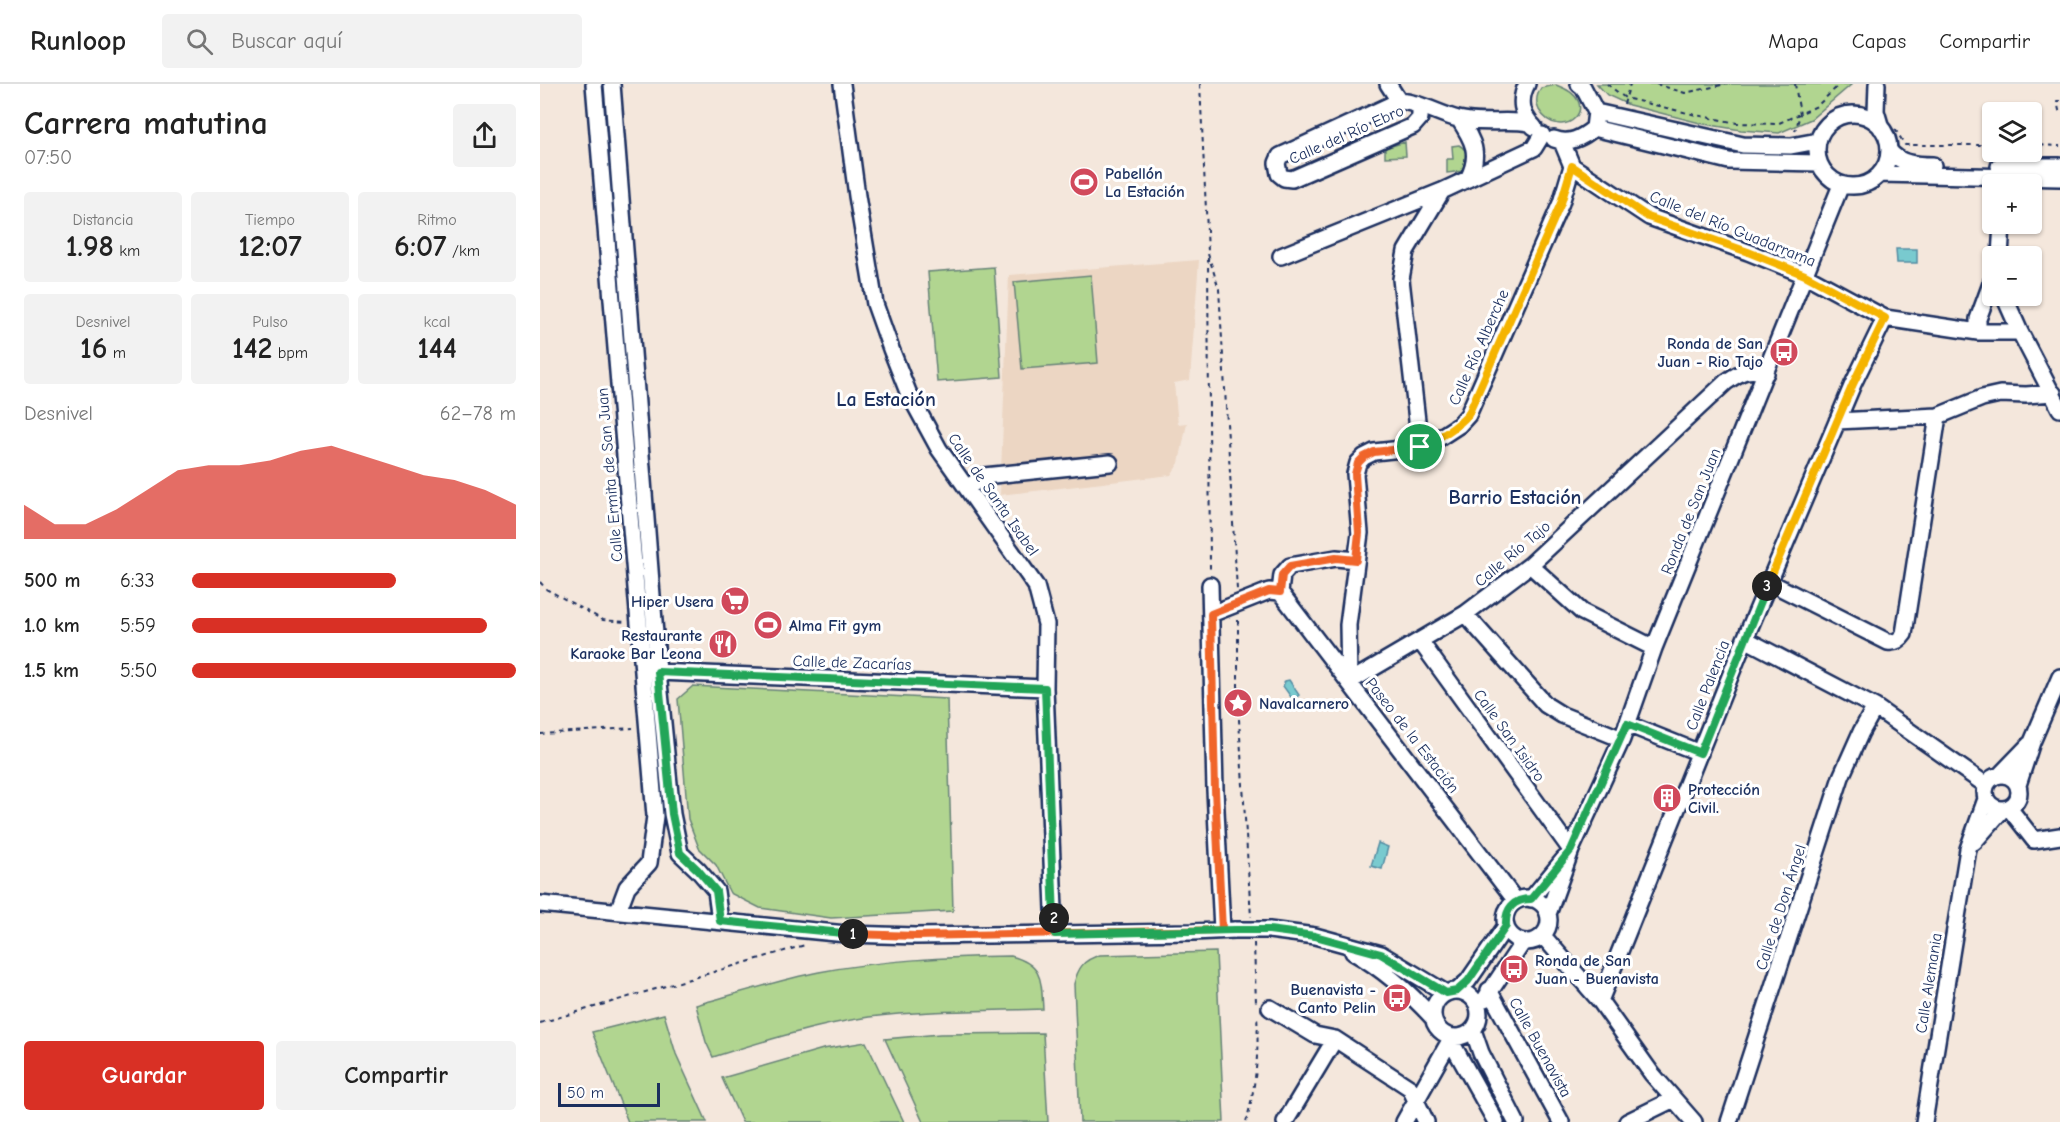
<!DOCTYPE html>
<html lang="es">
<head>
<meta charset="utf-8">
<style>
  body { margin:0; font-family:"Comic Neue",sans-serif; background:#f2f2f2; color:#222; height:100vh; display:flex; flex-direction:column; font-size:22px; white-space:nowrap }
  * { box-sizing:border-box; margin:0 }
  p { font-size:20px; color:#767676 }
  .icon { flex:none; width:33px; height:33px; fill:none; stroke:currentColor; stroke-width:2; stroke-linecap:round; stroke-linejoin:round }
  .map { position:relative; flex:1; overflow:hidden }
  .drawer { display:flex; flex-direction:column; background:#fff; width:540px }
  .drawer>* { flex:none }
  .tools { position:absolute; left:1442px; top:18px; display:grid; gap:12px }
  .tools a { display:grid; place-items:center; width:60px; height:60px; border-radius:6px; background:#fff; box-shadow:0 2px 4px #0004; font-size:30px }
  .scale { position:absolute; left:18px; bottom:15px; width:102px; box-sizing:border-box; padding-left:6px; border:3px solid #1b2f5e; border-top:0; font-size:16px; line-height:21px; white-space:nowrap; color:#1b2f5e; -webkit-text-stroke:4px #fff; paint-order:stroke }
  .pin { position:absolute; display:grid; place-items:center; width:51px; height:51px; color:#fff; margin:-26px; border:3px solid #fff; border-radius:50%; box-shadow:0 2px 6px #0007 }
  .km { position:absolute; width:30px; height:30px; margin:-15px; border-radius:50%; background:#222; color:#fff; font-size:16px; line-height:30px; text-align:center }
  .round { display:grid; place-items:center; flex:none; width:63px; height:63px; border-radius:6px; background:#f2f2f2 }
  .overview { display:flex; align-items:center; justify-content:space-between; height:102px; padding:0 24px }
  h1 { font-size:33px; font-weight:800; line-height:45px }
  .figures { display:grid; grid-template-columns:repeat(3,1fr); gap:9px; height:102px; padding:6px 24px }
  .figures div { display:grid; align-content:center; border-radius:6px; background:#f2f2f2; text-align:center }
  .figures b { font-size:30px; font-weight:800 }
  .figures small { font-size:16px; font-weight:400 }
  .figures p { font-size:16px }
  .chart { height:168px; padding:12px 24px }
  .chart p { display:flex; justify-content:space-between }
  .chart svg { width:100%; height:108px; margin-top:6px; fill:#d93025; opacity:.7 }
  .cta { display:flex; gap:12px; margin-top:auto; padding:12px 24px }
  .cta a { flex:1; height:69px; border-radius:6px; background:#d93025; color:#fff; font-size:24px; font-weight:800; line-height:69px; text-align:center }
  .cta a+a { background:#f2f2f2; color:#222 }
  ul { padding:0 24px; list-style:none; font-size:20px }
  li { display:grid; grid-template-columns:96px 72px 1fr; align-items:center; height:45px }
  li i { height:15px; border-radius:8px; background:#d93025 }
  header { display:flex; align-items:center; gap:36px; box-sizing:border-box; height:84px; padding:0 30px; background:#fff; border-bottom:2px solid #e0e0e0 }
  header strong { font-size:28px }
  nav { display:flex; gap:33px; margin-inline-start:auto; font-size:21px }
  .search { width:420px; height:54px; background:#f2f2f2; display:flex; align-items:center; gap:15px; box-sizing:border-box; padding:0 21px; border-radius:6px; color:#767676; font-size:22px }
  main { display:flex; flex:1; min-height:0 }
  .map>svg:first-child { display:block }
</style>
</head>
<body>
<header>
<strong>Runloop</strong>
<div class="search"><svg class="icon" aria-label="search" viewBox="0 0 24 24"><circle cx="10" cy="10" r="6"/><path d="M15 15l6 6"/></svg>Buscar aquí</div>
<nav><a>Mapa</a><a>Capas</a><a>Compartir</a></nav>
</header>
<main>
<section class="drawer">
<div class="overview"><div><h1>Carrera matutina</h1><p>07:50</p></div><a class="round"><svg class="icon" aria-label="share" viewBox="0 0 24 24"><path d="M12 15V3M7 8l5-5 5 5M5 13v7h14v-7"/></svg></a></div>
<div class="figures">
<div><p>Distancia</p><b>1.98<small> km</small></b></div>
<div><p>Tiempo</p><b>12:07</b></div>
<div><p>Ritmo</p><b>6:07<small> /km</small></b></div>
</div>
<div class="figures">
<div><p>Desnivel</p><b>16<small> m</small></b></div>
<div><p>Pulso</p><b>142<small> bpm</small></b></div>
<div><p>kcal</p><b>144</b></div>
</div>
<div class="chart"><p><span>Desnivel</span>62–78 m</p>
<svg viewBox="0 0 160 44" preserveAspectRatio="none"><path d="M0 44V30L10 38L20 38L30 32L40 24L50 16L60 14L70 14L80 12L90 8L100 6L110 10L120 14L130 18L140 20L150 24L160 30V44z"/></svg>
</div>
<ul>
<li><b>500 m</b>6:33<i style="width:63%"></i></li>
<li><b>1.0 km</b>5:59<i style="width:91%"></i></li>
<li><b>1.5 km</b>5:50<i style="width:100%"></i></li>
</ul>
<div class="cta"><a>Guardar</a><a>Compartir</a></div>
</section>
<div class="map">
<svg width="1520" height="1038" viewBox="0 0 1520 1038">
  <rect width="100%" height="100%" fill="#f4e7dc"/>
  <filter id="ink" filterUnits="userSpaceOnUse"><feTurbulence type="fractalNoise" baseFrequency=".0167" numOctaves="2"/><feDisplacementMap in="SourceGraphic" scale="12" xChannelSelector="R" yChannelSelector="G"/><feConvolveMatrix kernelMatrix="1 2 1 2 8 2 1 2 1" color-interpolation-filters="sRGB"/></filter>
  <g filter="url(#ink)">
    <!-- built -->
    <path fill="#ecd6c3" d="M659 176 650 296 634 299 638 340 647 339 639 379 631 391 460 411 469 191Z"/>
    <!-- green -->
    <path fill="#b1d590" stroke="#668277" stroke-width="1.5" d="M1057 0H1312L1271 35 1239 49 1201 46 1164 40 1089 21 1067 11Z
      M1016 1C1068 19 1021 62 999 26 995 18 997 10 1001 4Z
      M865 58 866 72 845 73V64Z
      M919 61C929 67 931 77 924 87L907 89V75H913L912 62Z
      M454 183 462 293 397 298 388 188Z
      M551 191 558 279 482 285 474 198Z
      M153 602 407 615 413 827 291 834 220 824 190 809 176 781 159 764 148 735 138 615Z
      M676 868 684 1038H540L534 900C538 884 543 876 560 871Z
      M471 872C503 881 501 895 503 925 445 927 386 926 329 933 275 941 224 957 173 973L166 958 156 921C197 910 238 896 279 888 343 876 406 873 471 872Z
      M124 930 136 970 167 1038H88L52 948Z
      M503 949 508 1038H383L345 955 400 950Z
      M326 958 364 1038H202L182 994 283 965Z"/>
    <!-- water -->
    <path fill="#79cacf" stroke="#538ca2" stroke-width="1.5" d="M1356 165H1377V179H1357Z
      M749 596 759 611 753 616 743 602 745 597Z
      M838 759 848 763 842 785 831 782Z"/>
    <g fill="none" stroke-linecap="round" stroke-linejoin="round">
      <!-- minor casing -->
      <g stroke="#1b2f5e" stroke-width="20">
        <path id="minor" d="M54 0 115 732 109 779 87 803 78 827
          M72 0 118 588 132 730 140 769 158 786 176 807 180 837
          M302 0 317 112 335 220 351 265 368 308 399 365 496 502 506 540 505 604 515 850
          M848 0 859 17
          M987 0C979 15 981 31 994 43
          M1337 0 1336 27 1341 44
          M880 22V34L873 42 752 95 744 94 739 90 737 79 740 72 859 17C880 18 898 30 918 35 942 41 966 35 989 39
          M1056 28 1203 61 1251 62 1278 57
          M1277 66a36 36 0 1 1 72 0a36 36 0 1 1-72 0Z
          M919 35C933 56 941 70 928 95
          M1054 44 1189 77 1279 79
          M1014 55C1029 61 1042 54 1054 44L1056 28 1043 3 1039 0
          M1022 58 1032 82 1021 119 928 331 919 341 899 354 880 363 834 368 824 373 818 379 815 390 820 449 808 541 809 598 925 530 990 481 1186 298C1201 288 1208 283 1226 289
          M1349 66C1359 80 1377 81 1393 81
          M1032 82 1109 133 1208 168 1265 191 1345 234 1438 248H1480
          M1459 82H1520
          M1340 90 1520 94
          M741 172 902 107
          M1460 172 1462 140
          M1464 212 1480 248 1520 325
          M1438 248V235L1452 197
          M1297 337 1398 332 1442 314 1460 310 1486 311 1513 309
          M880 363 861 195 866 167 902 107 994 64 1002 51
          M427 404 444 392 570 379
          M990 481 1042 528 1114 564
          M1229 498 1348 558C1356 559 1360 556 1364 550L1398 332
          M670 501 675 706 682 846
          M740 508 976 817
          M740 508 742 491 750 482 796 474 816 476
          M671 530 729 507 740 508
          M925 530 1006 621 1022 631 1082 655
          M1205 555 1335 623 1446 701
          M880 557 1031 766
          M118 588 505 604
          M1087 640 1160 669
          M1445 708a17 17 0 1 1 34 0a17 17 0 1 1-34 0Z
          M1460 691 1490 660
          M1478 701 1492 658 1520 593
          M1469 724 1494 756 1520 752
          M1434 758 1462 726
          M965 836a22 22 0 1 1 44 0a22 22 0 1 1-44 0Z
          M991 815 1024 775
          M0 820 306 850 376 852 653 848 695 846
          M1008 830 1031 766 1082 655 1114 564 1301 101
          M729 846 775 852 841 870 906 909
          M1003 852 1060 917 1112 990 1154 1038
          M813 868C843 885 870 909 893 934
          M949 906 1021 1038
          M917 907 928 897 966 842
          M893 930a23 23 0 1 1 46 0a23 23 0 1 1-46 0Z
          M945 915 983 858
          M1060 917 1205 555 1313 300 1345 234
          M730 924 775 951 795 955 870 1004 886 1038
          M933 946 941 969 976 1038
          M912 953 914 963 956 1038
          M745 1038 795 955
          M864 1038 912 953
          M1087 1038 1134 1015
          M1189 1038 1301 693 1321 648 1335 623
          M1384 1038 1428 765 1446 715"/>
      </g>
      <!-- path -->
      <path stroke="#1b2f5e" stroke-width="2" stroke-dasharray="4.5 4.5" stroke-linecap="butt" d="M660 0 668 168
        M1067 0 1085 14 1156 31 1197 39 1237 40 1277 22 1300 0
        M1116 0 1145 9 1186 0
        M1255 0 1260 31 1255 47
        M1520 17H1517L1520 31
        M1084 20 1090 0
        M1355 45 1365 61H1452
        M1491 61 1520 62
        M668 170 679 205 697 506
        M668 174 670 486
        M0 498 6 505 63 536 85 538
        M698 536V619L711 833
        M0 650 93 644
        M714 859 716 919
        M0 939 265 861
        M706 1038C716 1003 719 967 717 931"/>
      <!-- minor -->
      <use href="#minor" stroke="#fff" stroke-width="15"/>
      <!-- minor-bridge casing -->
      <g stroke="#1b2f5e" stroke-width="20" stroke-linecap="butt">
        <path id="minor-bridge" d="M695 846H729"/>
      </g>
      <!-- minor-bridge -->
      <use href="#minor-bridge" stroke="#fff" stroke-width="15"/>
    </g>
  </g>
  <g fill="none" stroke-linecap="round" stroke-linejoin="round" filter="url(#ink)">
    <!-- split-1 casing -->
    <g stroke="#fff" stroke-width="12">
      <path id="split-1" d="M313 850 376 852 682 846 675 706 671 530 729 507 740 508 742 491 750 482 796 474 816 476 819 449 815 390 818 379 824 373 834 368 880 363"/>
    </g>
    <!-- split-2 casing -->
    <g stroke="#fff" stroke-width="12">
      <path id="split-2" d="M313 850 180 837 176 807 158 786 140 769 132 730 118 588 505 604 514 834"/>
    </g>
    <!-- split-3 casing -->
    <g stroke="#fff" stroke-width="12">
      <path id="split-3" d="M514 834 515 850 695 846H729L775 852 841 870 906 909 917 907 928 897 966 842C965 825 973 815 991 815L1031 766 1087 640 1160 669 1227 502"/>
    </g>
    <!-- split-4 casing -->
    <g stroke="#fff" stroke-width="12">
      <path id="split-4" d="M880 363C898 355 914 346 928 331L1021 119 1032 82 1108 133 1208 168 1265 191 1345 234 1313 300 1227 502"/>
    </g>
    <!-- split-1 -->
    <use href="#split-1" stroke="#f0652b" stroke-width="8"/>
    <!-- split-2 -->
    <use href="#split-2" stroke="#22a559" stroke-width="8"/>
    <!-- split-3 -->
    <use href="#split-3" stroke="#22a559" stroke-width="8"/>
    <!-- split-4 -->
    <use href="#split-4" stroke="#f5b400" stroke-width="8"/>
  </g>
  <!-- icons -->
  <defs>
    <g id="stadium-disc" transform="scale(1.5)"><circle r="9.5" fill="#d1495b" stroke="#fff"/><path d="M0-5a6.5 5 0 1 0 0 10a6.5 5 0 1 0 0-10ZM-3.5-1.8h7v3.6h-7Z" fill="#fff"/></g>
    <g id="bus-disc" transform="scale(1.5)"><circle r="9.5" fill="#d1495b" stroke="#fff"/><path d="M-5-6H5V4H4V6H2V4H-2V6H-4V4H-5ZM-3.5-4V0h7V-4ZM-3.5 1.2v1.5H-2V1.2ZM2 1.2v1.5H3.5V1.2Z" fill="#fff"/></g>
    <g id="supermarket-disc" transform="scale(1.5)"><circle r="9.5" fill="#d1495b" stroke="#fff"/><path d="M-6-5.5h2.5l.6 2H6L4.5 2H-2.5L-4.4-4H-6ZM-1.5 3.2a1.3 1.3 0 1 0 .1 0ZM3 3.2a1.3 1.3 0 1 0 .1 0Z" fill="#fff"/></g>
    <g id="restaurant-disc" transform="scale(1.5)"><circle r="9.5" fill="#d1495b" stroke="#fff"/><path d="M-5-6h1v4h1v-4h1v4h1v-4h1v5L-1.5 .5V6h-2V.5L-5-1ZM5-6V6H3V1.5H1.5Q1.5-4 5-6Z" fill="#fff"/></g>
    <g id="sight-disc" transform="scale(1.5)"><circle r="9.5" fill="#d1495b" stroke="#fff"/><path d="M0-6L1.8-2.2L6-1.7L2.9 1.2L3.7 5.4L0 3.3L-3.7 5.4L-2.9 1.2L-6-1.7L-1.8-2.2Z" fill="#fff"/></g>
    <g id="building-disc" transform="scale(1.5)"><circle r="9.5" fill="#d1495b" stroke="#fff"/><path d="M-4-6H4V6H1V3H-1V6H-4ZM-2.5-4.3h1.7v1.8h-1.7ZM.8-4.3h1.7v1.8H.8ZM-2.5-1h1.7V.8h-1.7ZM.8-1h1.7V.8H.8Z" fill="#fff"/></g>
  </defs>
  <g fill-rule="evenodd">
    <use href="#stadium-disc" x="544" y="98"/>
    <use href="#bus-disc" x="1244" y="268"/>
    <use href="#supermarket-disc" x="195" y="517"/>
    <use href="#stadium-disc" x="228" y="541"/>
    <use href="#restaurant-disc" x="183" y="560"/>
    <use href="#sight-disc" x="698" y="619"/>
    <use href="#building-disc" x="1127" y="714"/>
    <use href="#bus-disc" x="974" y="885"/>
    <use href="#bus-disc" x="857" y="914"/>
  </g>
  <g text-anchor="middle" stroke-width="6" stroke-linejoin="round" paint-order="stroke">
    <!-- street labels -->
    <g font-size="16" fill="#1b2f5e" stroke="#fff">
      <text transform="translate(806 50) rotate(-24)" y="6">Calle del Río Ebro</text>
      <text transform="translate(1193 144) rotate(22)" y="6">Calle del Río Guadarrama</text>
      <text transform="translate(938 263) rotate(-66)" y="6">Calle Río Alberche</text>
      <text transform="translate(69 391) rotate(-95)" y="6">Calle Ermita de San Juan</text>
      <text transform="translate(454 410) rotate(55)" y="6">Calle de Santa Isabel</text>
      <text transform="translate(1150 427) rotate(-68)" y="6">Ronda de San Juan</text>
      <text transform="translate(972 469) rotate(-40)" y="6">Calle Río Tajo</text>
      <text transform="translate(312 578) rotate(2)" y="6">Calle de Zacarías</text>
      <text transform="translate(1167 601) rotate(-69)" y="6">Calle Palencia</text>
      <text transform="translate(873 651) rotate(52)" y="6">Paseo de la Estación</text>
      <text transform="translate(970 651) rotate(54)" y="6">Calle San Isidro</text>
      <text transform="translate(1240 823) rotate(-72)" y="6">Calle de Don Ángel</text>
      <text transform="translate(1388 899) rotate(-81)" y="6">Calle Alemania</text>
      <text transform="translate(1001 963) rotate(61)" y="6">Calle Buenavista</text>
    </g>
    <!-- poi labels -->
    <g font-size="16" font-weight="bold" fill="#1b2f5e" stroke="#fff" text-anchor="start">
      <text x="565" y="95">Pabellón<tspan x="565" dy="18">La Estación</tspan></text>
      <text x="1223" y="265" text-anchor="end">Ronda de San<tspan x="1223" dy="18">Juan - Rio Tajo</tspan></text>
      <text x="174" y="523" text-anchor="end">Hiper Usera</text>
      <text x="249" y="547">Alma Fit gym</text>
      <text x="162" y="557" text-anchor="end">Restaurante<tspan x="162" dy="18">Karaoke Bar Leona</tspan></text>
      <text x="719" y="625">Navalcarnero</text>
      <text x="1148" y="711">Protección<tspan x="1148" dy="18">Civil.</tspan></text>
      <text x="995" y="882">Ronda de San<tspan x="995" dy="18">Juan - Buenavista</tspan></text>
      <text x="836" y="911" text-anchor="end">Buenavista -<tspan x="836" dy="18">Canto Pelin</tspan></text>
    </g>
    <!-- quarter labels -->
    <g font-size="20" font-weight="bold" fill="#1b2f5e" stroke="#fff">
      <text x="346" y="322">La Estación</text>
      <text x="975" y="420">Barrio Estación</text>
    </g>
  </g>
</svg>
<div class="tools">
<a><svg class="icon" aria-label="layers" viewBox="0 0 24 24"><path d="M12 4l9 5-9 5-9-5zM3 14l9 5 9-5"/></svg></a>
<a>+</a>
<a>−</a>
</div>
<div class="scale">50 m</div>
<div class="pin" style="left:880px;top:363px;background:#1e9e55"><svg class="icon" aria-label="arrive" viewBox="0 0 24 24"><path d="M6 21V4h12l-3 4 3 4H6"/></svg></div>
<b class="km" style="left:313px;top:850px">1</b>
<b class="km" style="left:514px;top:834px">2</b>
<b class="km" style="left:1227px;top:502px">3</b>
</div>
</main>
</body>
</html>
